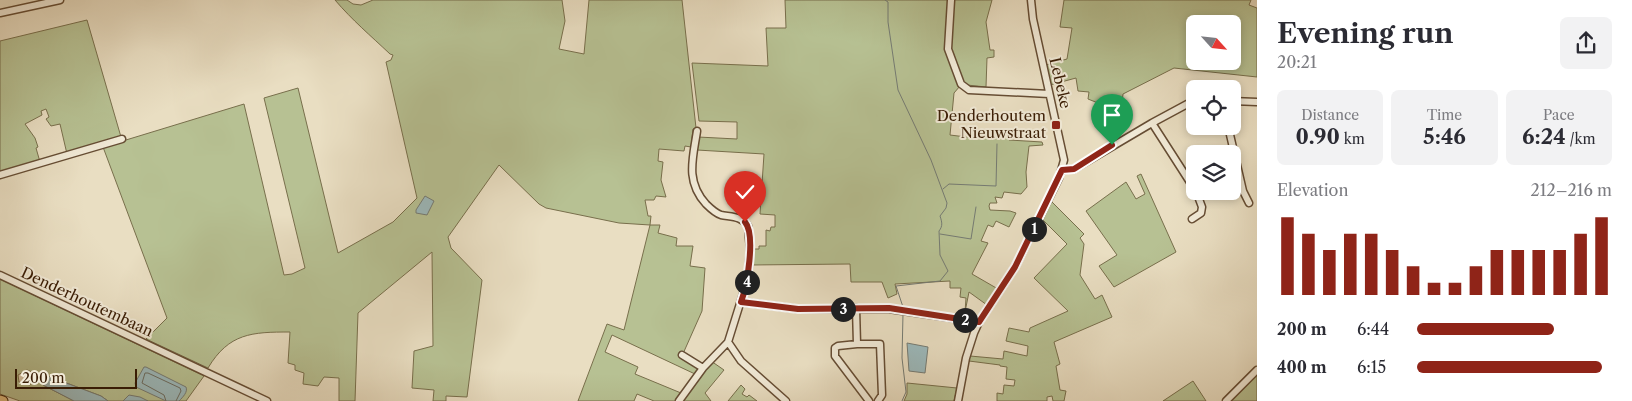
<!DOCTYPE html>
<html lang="en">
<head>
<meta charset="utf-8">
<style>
  body { margin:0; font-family:"Libre Caslon Text",serif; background:#f2f2f3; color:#2b2b33; height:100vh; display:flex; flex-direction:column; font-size:19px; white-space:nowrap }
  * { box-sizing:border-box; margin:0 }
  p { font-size:16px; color:#7c7c81 }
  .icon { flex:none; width:28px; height:28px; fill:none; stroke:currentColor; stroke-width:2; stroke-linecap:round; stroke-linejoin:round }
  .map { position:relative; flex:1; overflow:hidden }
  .sheet { display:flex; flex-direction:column; background:#fff; width:375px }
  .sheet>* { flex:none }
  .needle { width:32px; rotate:117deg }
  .tools { position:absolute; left:1186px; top:15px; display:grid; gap:10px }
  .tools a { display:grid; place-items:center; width:55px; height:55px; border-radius:8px; background:#fff; box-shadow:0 2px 8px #0003; font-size:25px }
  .scale { position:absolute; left:15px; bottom:12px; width:122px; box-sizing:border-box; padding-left:5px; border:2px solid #3a1d05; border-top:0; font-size:14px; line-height:18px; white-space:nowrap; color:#3a1d05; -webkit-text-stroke:4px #f1ead7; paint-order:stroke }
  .pin { position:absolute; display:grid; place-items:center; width:42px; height:42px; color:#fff; margin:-51px -21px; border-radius:50% 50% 50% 0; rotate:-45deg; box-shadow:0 0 5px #0007 }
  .pin .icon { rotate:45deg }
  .km { position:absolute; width:25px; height:25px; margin:-12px; border-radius:50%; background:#222; color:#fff; font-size:14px; line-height:25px; text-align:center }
  .round { display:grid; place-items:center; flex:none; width:52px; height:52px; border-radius:8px; background:#f2f2f3 }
  .summary { display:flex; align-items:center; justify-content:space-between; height:85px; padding:0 20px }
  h1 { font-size:28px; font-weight:700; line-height:38px }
  .figures { display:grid; grid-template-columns:repeat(3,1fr); gap:8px; height:85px; padding:5px 20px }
  .figures div { display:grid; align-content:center; border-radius:8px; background:#f2f2f3; text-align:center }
  .figures b { font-size:21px; font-weight:700 }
  .figures small { font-size:14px; font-weight:400 }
  .figures p { font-size:14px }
  .chart { height:140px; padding:10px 20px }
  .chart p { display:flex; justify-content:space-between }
  .chart svg { width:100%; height:90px; margin-top:5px; stroke:#8f2418; stroke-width:6 }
  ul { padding:0 20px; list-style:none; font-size:16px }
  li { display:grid; grid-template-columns:80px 60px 1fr; align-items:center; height:38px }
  li i { height:12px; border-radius:6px; background:#8f2418 }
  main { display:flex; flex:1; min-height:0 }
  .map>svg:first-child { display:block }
</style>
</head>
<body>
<main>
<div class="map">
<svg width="1257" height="401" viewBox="0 0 1257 401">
  <rect width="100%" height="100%" fill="#e9dec2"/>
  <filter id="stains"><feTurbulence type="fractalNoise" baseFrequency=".004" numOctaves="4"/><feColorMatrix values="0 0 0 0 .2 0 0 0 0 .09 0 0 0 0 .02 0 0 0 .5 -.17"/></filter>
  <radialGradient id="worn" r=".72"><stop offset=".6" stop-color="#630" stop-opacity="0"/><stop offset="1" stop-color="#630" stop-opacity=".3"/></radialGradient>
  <!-- green -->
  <path fill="#b7c193" stroke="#786f4c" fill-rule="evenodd" d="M335 0H347L353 4 361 5 373 0H562L565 21 559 49 584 54 589 0H682L696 128 693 129 691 147 685 146 684 151 659 149 658 161 663 162 661 180 666 197 656 196 654 200H645L648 216H651L650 225H660L658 233 677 238 676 246H693L690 266 705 268 702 311 682 356 700 368 695 374 612 335 605 352 638 367 635 374 681 393 676 401H654L637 394 634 401H578L607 324 624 330 650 225 619 223 546 208 539 204 499 165 448 237 451 248 482 280 467 397 446 396V401H433L434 390 412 388 414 351 433 346 432 252 358 313 355 401H339V378L324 377 318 386 303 384 304 373 295 370V365L288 363 290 332C252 332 229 333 208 368L146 339 167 318 103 147 244 104 284 275 292 274 305 268 264 98 298 88 338 253 393 222 417 198 386 62 391 60 393 55 390 54C371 36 352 20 335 0Z
    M785 0H949L946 46 960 86 954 93 950 135 982 139V135L997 138 998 133H1008L1009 140 1042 142 1043 145 1029 146 1026 172 1027 187 1021 194 1004 192 1002 198 995 197 997 203H990L989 206 990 210 1010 211 1016 213 1009 227 996 221 993 227 988 225 981 241 988 243 972 274 998 289 987 305 969 292 965 312 966 298 960 297 961 288H950V281L895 284 897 294 888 298 882 282H851L850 264 751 265 752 249H759V246H766V230L770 231 771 227H775V215L760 214 764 154 697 150 698 137 737 139V122L699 121 692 63 768 66 766 28H786Z
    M952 0H992L986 22 990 50H994V57L987 58 986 87 967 85 962 81 959 75 949 42Z
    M1064 0H1251L1249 5 1257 8V77L1174 68 1123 94 1122 103 1100 110 1098 103 1088 99 1089 92 1078 91 1076 78 1050 85 1046 65 1067 59 1072 28 1060 27ZM1195 24H1232V61H1195Z
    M87 20 121 137 67 154 60 124 51 126 46 119 49 117 46 109 41 111 42 115 25 124 35 138 38 147 36 148 40 162 0 173V41Z
    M1141 174 1176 252 1114 287 1099 266 1117 255 1086 211 1126 182 1136 199 1145 194 1137 176Z
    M1051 201 1084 234 1080 238 1084 244 1080 275 1095 299 1102 295 1112 317 1054 342 1060 364 1056 366 1060 390 1066 391 1064 401H1053L1052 396 1047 397V401H997V393L1003 394 1004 385 1014 386 1015 380 1006 379 1007 367 1000 366V365L969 361 970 356 1003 359 1004 351 1027 356 1028 346 1006 341 1009 328 1029 332 1030 328 1068 311 1034 278 1067 244 1043 220Z
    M0 279 204 376 186 401H108L101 396 45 375 43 385 74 401H20L0 394ZM27 370 32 372 34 376 30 385 19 382 18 375Z
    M711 361 724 370 705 393 711 401H680Z
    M1257 368V401H1223Z
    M1193 381 1206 401H1163Z
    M907 383 957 388 954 401H904L907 394Z
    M741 385 745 389 742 394 747 397 749 395 757 401H728Z"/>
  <!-- water -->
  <path fill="#9cbabd" stroke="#757b73" d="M425 196 434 201 427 215 416 213V210Z
    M907 343 928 347 925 373 909 371Z
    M144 367H146L186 387C188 392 183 397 179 401H166L136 387 135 383Z
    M45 375 101 396 108 401H74L43 385Z
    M129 395 140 397 148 401H123Z"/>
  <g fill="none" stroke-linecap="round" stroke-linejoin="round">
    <!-- shore -->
    <path stroke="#6b6c61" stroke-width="1" d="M166 401 164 395 142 383 145 373H148L180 388 181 391 176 401"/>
    <!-- stream -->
    <path stroke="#757b73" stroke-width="1" d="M885 0 888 2V22L898 90 931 160 947 203 946 208 940 216C942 222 943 226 939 231L940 255 948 271 940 281 896 286 903 307
      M943 189 949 184 996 186 997 144
      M940 234 971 239 976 207
      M902 401 906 392 902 358 903 314"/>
    <!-- minor casing -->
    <g stroke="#664d34" stroke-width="9">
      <path id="minor" d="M951 0 948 49 961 84 969 90 1049 94
        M0 13 60 0
        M1232 101 1257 102
        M1152 123 1195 190
        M1228 126 1243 191 1249 203
        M697 131C693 158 685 181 706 204 710 208 715 213 721 215 731 217 742 216 748 226L750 249 748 278 728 342 741 361 786 401
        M1062 170 1074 169 1152 123 1191 102H1195
        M0 175 122 139
        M1192 219 1201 213 1202 207 1196 191
        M0 275 267 401
        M741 302 798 309H889L979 322
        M856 308 857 344 838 346 835 348V356L869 401
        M857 344H880L882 395 878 401
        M682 355 703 368
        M679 401 703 368 728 342
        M958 401 966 358 974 333 979 322 1015 267 1059 178 1064 160 1033 19 1031 0
        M1226 401 1257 370"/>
    </g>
    <!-- highway casing -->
    <g stroke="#3a1d05" stroke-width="11">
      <path id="highway" d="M0 400 3 401"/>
    </g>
    <!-- minor -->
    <use href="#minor" stroke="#f1ead7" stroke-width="6"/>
    <!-- highway -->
    <use href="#highway" stroke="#e4bf81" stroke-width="9"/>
  </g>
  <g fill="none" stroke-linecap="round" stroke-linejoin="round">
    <!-- route casing -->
    <g stroke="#fff" stroke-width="10">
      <path id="route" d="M745 222C756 235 747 286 741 302L798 309 889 308 979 322 1015 267 1062 170 1074 169 1112 145"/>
    </g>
    <!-- route -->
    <use href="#route" stroke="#8f2418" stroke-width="6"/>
  </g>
  <!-- markers -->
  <rect fill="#8f2418" stroke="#f1ead7" stroke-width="2" x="1051" y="120" width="10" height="10" rx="2.5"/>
  <g text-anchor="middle" stroke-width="4" stroke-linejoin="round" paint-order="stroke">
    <!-- street labels -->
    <g font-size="15" fill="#3a1d05" stroke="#f1ead7">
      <text transform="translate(1060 83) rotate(77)" y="5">Lebeke</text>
      <text transform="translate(87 302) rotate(25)" y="5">Denderhoutembaan</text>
    </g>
    <!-- poi labels -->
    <g font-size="15" fill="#3a1d05" stroke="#f1ead7" text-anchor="end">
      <text x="1046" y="121">Denderhoutem<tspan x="1046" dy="17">Nieuwstraat</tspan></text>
    </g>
  </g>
  <rect width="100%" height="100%" filter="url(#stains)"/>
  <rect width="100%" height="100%" fill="url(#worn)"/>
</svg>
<div class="tools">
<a><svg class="needle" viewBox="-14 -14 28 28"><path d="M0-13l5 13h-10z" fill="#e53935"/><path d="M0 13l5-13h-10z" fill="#7c7c81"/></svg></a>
<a><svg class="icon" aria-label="locate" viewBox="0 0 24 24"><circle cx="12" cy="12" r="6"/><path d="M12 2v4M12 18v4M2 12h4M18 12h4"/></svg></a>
<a><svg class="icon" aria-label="layers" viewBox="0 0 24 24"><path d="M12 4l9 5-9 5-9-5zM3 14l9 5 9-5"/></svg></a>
</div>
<div class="scale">200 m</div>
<div class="pin" style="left:1112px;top:145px;background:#1e9e55"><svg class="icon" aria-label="arrive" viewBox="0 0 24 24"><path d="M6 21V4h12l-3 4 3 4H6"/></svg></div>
<div class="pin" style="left:745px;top:222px;background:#d93025"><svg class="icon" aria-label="check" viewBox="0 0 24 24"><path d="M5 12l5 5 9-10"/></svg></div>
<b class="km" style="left:1034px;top:229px">1</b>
<b class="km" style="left:965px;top:320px">2</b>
<b class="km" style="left:843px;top:309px">3</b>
<b class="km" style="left:747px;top:282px">4</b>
</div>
<section class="sheet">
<div class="summary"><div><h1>Evening run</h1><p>20:21</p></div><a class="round"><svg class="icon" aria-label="share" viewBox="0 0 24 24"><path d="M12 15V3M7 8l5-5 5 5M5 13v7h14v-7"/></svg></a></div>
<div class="figures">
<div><p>Distance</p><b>0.90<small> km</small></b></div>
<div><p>Time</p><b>5:46</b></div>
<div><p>Pace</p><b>6:24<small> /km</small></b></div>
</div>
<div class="chart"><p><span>Elevation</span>212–216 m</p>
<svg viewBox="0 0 160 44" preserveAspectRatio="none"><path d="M5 44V6M15 44V14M25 44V22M35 44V14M45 44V14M55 44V22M65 44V30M75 44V38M85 44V38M95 44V30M105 44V22M115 44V22M125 44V22M135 44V22M145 44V14M155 44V6"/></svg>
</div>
<ul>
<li><b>200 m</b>6:44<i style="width:70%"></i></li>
<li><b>400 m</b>6:15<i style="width:95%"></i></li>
</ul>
</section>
</main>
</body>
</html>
